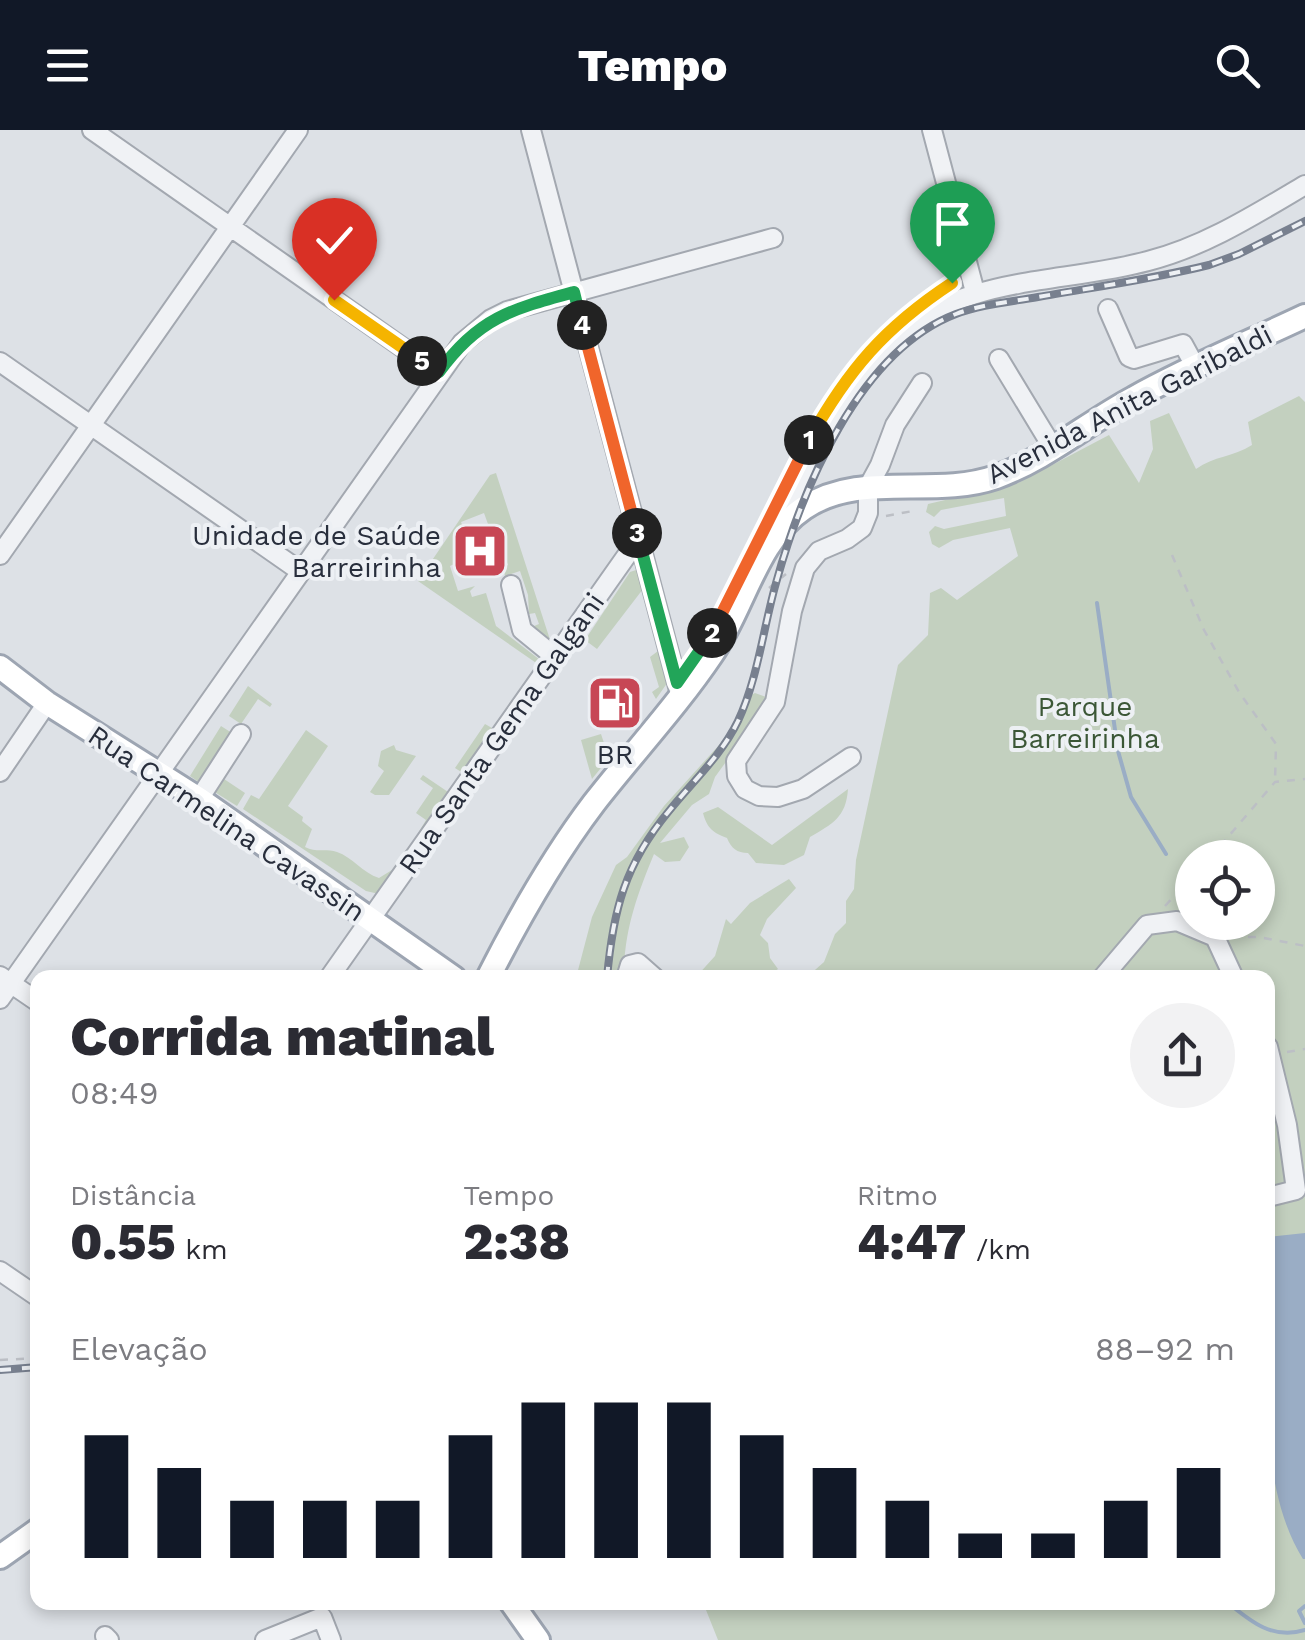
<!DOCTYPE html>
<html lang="pt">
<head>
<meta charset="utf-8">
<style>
  body { margin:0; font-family:"Work Sans",sans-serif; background:#f2f2f3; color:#2b2b33; height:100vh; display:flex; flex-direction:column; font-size:38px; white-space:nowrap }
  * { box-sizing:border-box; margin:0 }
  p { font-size:32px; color:#7c7c81 }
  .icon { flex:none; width:55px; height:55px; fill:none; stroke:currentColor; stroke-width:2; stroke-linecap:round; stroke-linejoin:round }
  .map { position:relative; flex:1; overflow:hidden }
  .drawer { position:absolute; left:30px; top:840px; width:1245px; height:640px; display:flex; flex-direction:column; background:#fff; border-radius:20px; box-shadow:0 5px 15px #0003 }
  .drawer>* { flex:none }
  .controls { position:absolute; left:1175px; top:710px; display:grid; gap:20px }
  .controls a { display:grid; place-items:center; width:100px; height:100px; border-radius:50%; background:#fff; box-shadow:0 5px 15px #0003; font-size:50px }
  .pin { position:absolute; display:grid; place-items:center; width:85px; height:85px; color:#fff; margin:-102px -42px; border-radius:50% 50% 50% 0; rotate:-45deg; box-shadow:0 0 10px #0007 }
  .pin .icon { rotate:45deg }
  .km { position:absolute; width:50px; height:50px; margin:-25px; border-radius:50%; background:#222; color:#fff; font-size:28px; line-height:50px; text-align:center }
  .round { display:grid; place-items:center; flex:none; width:105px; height:105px; border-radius:52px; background:#f2f2f3 }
  .summary { display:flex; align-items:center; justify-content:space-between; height:170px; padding:0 40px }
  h1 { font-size:55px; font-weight:800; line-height:75px }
  .figures { display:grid; grid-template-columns:repeat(3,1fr); gap:15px; height:170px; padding:10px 40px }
  .figures div { display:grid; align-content:center }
  .figures b { font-size:50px; font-weight:800 }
  .figures small { font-size:28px; font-weight:400 }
  .figures p { font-size:28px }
  .chart { height:280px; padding:20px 40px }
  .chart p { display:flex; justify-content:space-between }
  .chart svg { width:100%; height:180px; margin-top:10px; stroke:#111827; stroke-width:6 }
  header { display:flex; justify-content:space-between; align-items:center; height:130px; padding:0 40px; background:#111827; color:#fff; font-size:45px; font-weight:800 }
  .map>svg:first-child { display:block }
</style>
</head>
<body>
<header><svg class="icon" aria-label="menu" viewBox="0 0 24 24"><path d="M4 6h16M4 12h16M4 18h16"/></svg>Tempo<svg class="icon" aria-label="search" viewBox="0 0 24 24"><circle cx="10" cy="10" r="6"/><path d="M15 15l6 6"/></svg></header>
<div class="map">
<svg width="1305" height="1510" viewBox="0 0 1305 1510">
  <rect width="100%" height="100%" fill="#dde1e6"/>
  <!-- green -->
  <path fill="#c3d0bf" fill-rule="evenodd" d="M1299 266 1305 272V1510H718L704 1475 679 1478 675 1473 1268 1472V848L807 847 824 832 835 804 846 793V771L854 759 856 730 898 535 928 505 930 463 941 458 957 470 1018 426 1010 398 953 410 939 418 932 414 929 402 935 396 944 399 1006 386 1004 368 941 380 934 387 926 382 928 374 1018 353 1109 305 1139 353 1153 319 1150 291 1169 283 1196 339C1214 326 1233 327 1252 315L1248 292ZM1192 728H1258V792H1192Z
    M496 343 553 519 527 499 539 494 535 483 529 484 528 465 520 441 505 446 503 437 508 435 502 418 497 419 484 383 461 392 470 416 453 422 456 433 450 436 458 461 475 456 470 461 472 467 486 463 496 496 544 533 542 537 418 451 490 345Z
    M636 440 641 442 643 459 597 519 585 510 630 442Z
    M662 518 670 549 656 569 652 562 659 557 650 527Z
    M248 556 272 574 270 577 258 569 241 594 229 586Z
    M755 563 766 567 765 578 715 647 709 664 692 675 660 713 684 707 689 717 680 731 665 732 654 724C638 763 626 795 624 837L638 842 642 847H580L577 844 592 787 616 735 627 727 664 676 720 614 734 594 745 568Z
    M485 594 499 602 469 647 455 638Z
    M221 596 235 605 203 655 190 646Z
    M306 600 328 616 288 676 303 687 302 691 312 699 305 717C316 723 325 718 337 722 352 727 363 743 379 748L392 740 413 711 416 712 379 764 366 761 243 679 251 665 259 669Z
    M601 604 609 628 592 649 581 610Z
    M394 615 396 620 416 626 389 665H375L370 662 384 641 378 636 381 621Z
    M423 645 451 664 423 709 417 705 426 690 416 683 433 658 420 649Z
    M221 647 245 663 237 676 213 661Z
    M848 659C846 688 832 694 810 707L804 725 784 735 756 733 748 723C737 723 731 718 727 708 713 703 707 698 703 683L718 677 772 715Z
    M789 749 796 758 767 789 760 805 768 813 770 828 778 839 767 847H696L715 826 726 789 731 794 750 773Z"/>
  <!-- water -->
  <path fill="#9aadc5" d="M1305 1103V1429H1303C1252 1349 1268 1200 1268 1107Z"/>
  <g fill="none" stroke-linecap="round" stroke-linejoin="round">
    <!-- stream -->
    <path stroke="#9aadc5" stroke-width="4" d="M1097 473 1118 621 1131 667 1166 724
      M1227 1472C1251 1492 1273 1510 1305 1500
      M1305 1476 1299 1481 1305 1493"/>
    <!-- minor casing -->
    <g stroke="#a3a8b0" stroke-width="22">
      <path id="minor" d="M92 0 439 243
        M531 0 681 568
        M932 0 975 162
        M1108 179 1129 227 1134 229 1183 214 1195 236
        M999 229 1053 318
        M0 232 300 441
        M777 399C809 334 837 261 891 211 964 144 1058 155 1148 131 1204 117 1256 84 1305 55
        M0 425 298 0
        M511 455 522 500 555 527
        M851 627 803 659 778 667 759 666 745 659 737 646 736 631 775 572 792 481 805 438 819 421 847 409 862 398 868 383V357L880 335 895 295 922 253
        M0 642 47 573
        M199 669 241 604
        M0 846 38 872
        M329 848 639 408
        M626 848 630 835 638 833 655 848
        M1102 848 1147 795 1177 791 1215 807 1234 848
        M0 869 462 213 491 189 507 181 773 108
        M1268 917 1287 995 1296 1060 1268 1067
        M0 1141 38 1167
        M105 1506 109 1510
        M265 1510 322 1487 331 1510"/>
    </g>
    <!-- major casing -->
    <g stroke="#9da5b2" stroke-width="28">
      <path id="major" d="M0 537 47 573 199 669 454 848
        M488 848C519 787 553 727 594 673 633 623 677 576 712 524 744 478 756 410 804 378 861 340 933 369 996 347 1046 329 1087 293 1134 268 1189 237 1248 213 1305 186
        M0 1427 38 1400
        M511 1472 538 1510"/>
    </g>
    <!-- path -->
    <path stroke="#bcbfc5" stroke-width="2.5" stroke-dasharray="8 8" stroke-linecap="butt" d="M886 386 913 381
      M1172 425 1204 500 1239 562 1276 614 1275 652
      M769 458 786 444
      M1210 728 1275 652 1305 649
      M1165 776 1192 746
      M1232 807H1259L1305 816
      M1287 922 1305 919
      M0 1230 38 1228"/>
    <!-- minor -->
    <use href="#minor" stroke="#f0f2f5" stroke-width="18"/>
    <!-- major -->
    <use href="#major" stroke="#fff" stroke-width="22"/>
    <!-- rail casing -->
    <g stroke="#78808f" stroke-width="8">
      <path id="rail" d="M607 848C613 780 625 734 669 681 693 651 721 626 738 591 758 548 763 499 776 453 802 359 859 221 956 184 982 174 1011 172 1038 167 1095 157 1153 149 1209 135L1239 124 1305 91
        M0 1240 38 1237"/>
    </g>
    <!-- rail -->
    <use href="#rail" stroke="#edf0f4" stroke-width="4" stroke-dasharray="11" stroke-linecap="butt"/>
  </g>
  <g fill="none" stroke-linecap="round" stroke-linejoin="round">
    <!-- split-1 casing -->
    <g stroke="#fff" stroke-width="20">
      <path id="split-1" d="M809 310C848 240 885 197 952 153"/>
    </g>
    <!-- split-2 casing -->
    <g stroke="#fff" stroke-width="20">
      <path id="split-2" d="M712 503 809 310"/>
    </g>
    <!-- split-3 casing -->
    <g stroke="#fff" stroke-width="20">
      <path id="split-3" d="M637 403 677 553 712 503"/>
    </g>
    <!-- split-4 casing -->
    <g stroke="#fff" stroke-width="20">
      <path id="split-4" d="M582 195 637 403"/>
    </g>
    <!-- split-5 casing -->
    <g stroke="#fff" stroke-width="20">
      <path id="split-5" d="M422 231 439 242C478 188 512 179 574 162L582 195"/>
    </g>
    <!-- split-6 casing -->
    <g stroke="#fff" stroke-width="20">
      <path id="split-6" d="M334 170 422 231"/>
    </g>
    <!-- split-1 -->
    <use href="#split-1" stroke="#f5b400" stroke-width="12"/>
    <!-- split-2 -->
    <use href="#split-2" stroke="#f0652b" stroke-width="12"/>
    <!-- split-3 -->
    <use href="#split-3" stroke="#22a559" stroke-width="12"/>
    <!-- split-4 -->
    <use href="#split-4" stroke="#f0652b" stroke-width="12"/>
    <!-- split-5 -->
    <use href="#split-5" stroke="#22a559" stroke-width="12"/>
    <!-- split-6 -->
    <use href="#split-6" stroke="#f5b400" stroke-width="12"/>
  </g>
  <!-- icons -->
  <defs>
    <g id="hospital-square" transform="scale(2.875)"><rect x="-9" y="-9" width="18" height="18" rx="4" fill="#c74755" stroke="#edf0f4"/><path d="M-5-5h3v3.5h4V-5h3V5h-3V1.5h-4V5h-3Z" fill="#fff"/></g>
    <g id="fuel-square" transform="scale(2.875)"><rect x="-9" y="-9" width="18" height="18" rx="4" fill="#c74755" stroke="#edf0f4"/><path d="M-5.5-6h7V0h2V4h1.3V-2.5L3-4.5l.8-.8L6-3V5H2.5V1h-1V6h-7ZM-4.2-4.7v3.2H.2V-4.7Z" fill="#fff"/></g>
  </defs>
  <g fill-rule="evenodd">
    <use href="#hospital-square" x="480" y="421"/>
    <use href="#fuel-square" x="615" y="573"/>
  </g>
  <g text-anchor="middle" stroke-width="8" stroke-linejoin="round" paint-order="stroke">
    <!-- street labels -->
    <g font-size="28" fill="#282e3c" stroke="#edf0f4">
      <text transform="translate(1129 274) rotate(-27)" y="10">Avenida Anita Garibaldi</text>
      <text transform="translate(501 603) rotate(-55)" y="10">Rua Santa Gema Galgani</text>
      <text transform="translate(227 693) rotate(34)" y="10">Rua Carmelina Cavassin</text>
    </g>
    <!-- poi labels -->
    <g font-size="28" fill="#282e3c" stroke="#edf0f4" text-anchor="end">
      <text x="441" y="415">Unidade de Saúde<tspan x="441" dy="32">Barreirinha</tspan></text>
      <text x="615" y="634" text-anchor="middle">BR</text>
    </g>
    <!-- park labels -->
    <g font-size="28" fill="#3b5736" stroke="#edf0f4">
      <text x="1085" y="586">Parque<tspan x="1085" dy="32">Barreirinha</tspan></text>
    </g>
  </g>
</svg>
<div class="controls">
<a><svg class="icon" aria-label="locate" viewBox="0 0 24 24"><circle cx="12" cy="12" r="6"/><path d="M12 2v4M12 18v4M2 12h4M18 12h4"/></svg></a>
</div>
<div class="pin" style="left:952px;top:153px;background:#1e9e55"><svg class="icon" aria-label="arrive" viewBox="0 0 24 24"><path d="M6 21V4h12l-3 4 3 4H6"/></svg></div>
<div class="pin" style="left:334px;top:170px;background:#d93025"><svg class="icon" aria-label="check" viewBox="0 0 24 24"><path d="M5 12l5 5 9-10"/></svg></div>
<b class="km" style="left:809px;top:310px">1</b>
<b class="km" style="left:712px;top:503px">2</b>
<b class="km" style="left:637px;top:403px">3</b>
<b class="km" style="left:582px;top:195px">4</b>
<b class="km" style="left:422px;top:231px">5</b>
<section class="drawer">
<div class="summary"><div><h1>Corrida matinal</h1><p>08:49</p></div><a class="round"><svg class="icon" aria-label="share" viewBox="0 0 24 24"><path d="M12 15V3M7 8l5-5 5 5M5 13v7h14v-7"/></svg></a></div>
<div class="figures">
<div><p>Distância</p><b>0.55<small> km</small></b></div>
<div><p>Tempo</p><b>2:38</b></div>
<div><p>Ritmo</p><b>4:47<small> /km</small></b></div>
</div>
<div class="chart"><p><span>Elevação</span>88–92 m</p>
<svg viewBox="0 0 160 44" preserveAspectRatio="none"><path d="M5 44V14M15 44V22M25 44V30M35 44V30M45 44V30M55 44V14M65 44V6M75 44V6M85 44V6M95 44V14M105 44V22M115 44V30M125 44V38M135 44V38M145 44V30M155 44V22"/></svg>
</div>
</section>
</div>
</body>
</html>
